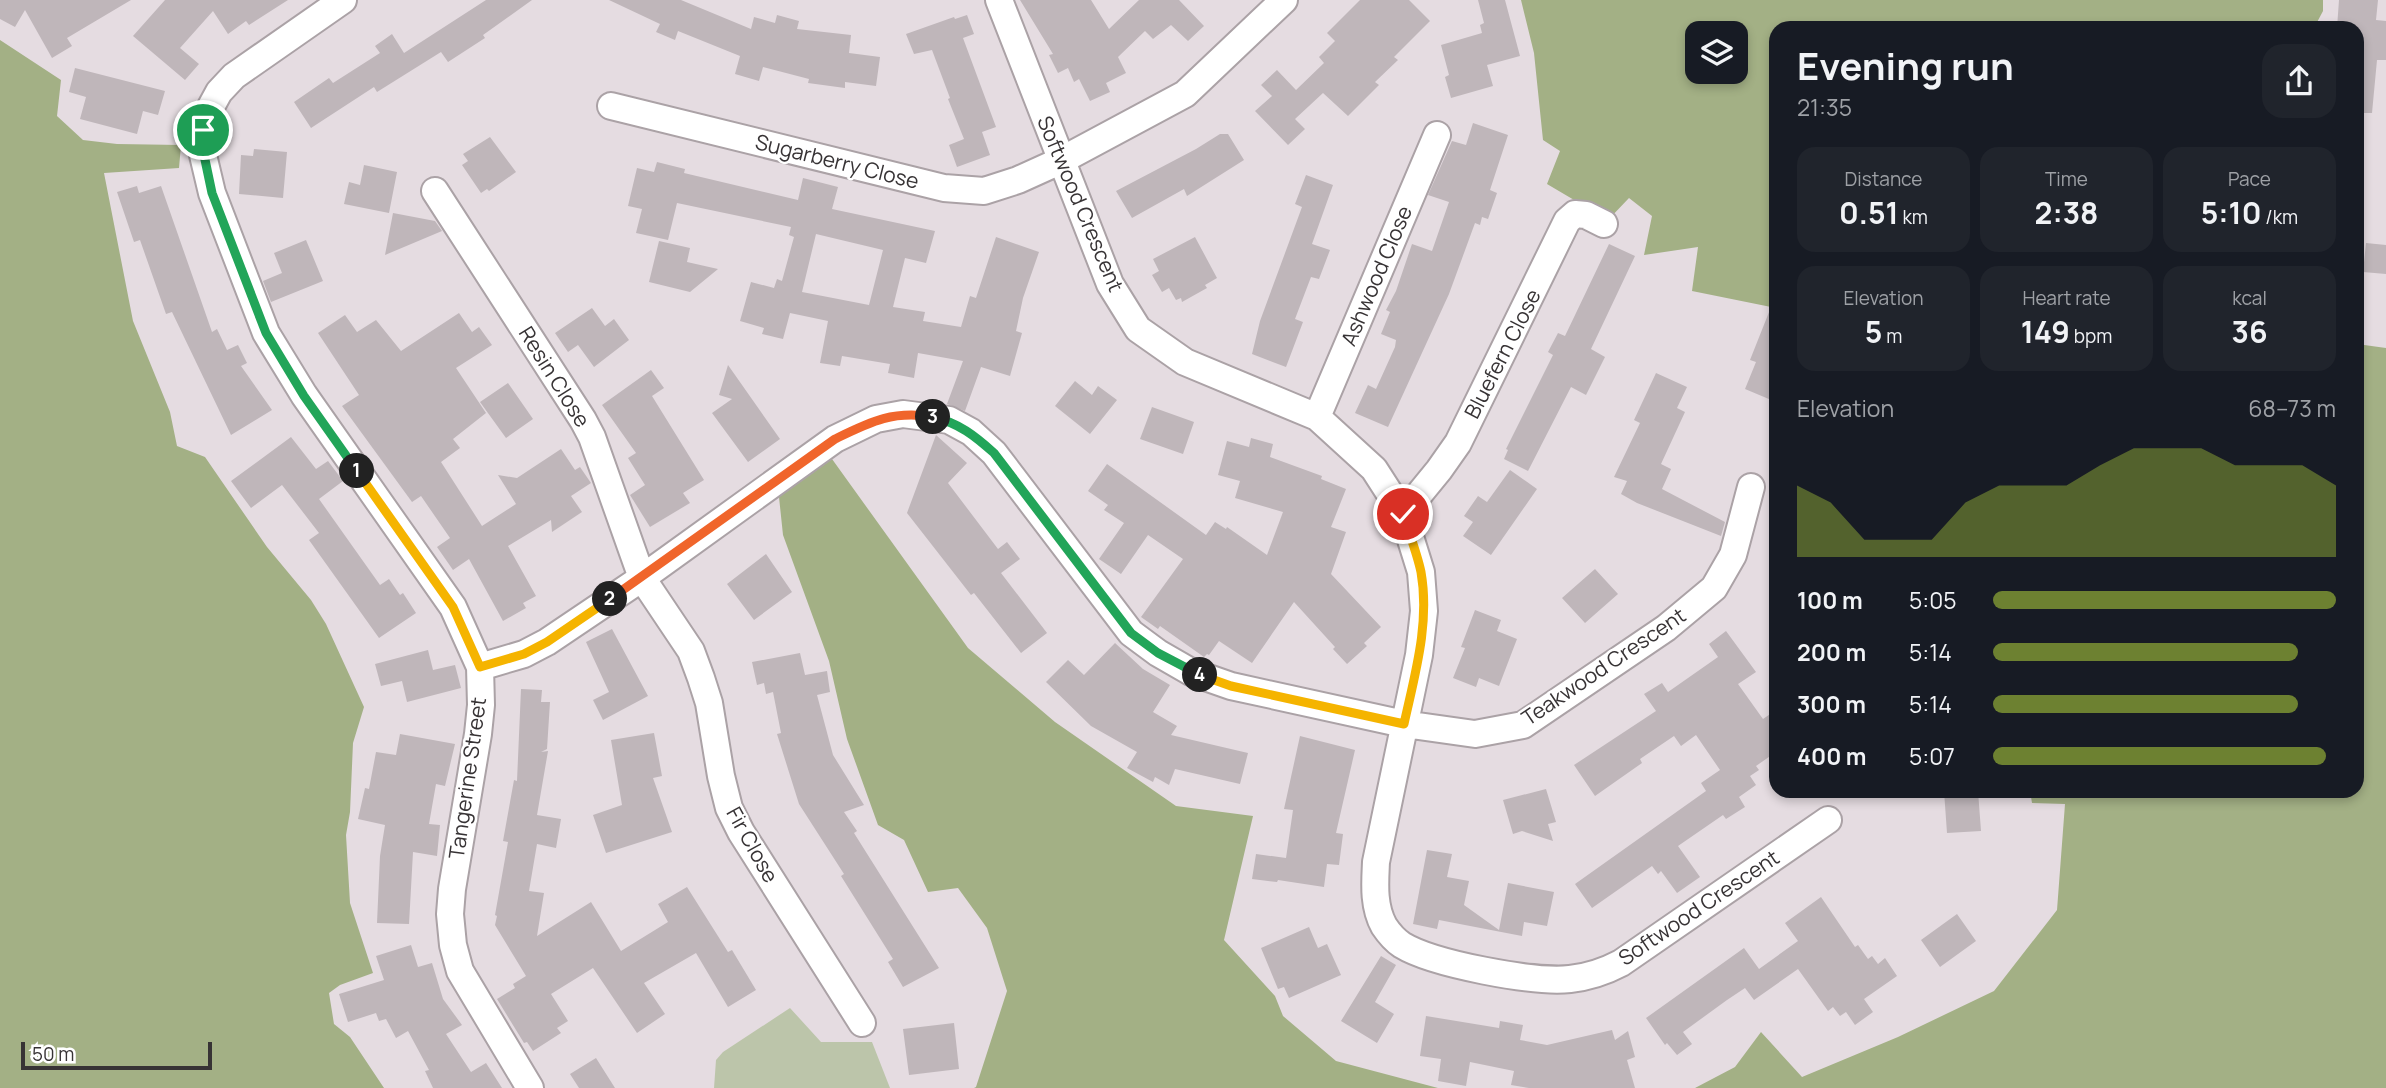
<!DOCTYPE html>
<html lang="en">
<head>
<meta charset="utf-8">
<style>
  body { margin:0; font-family:Manrope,sans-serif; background:#20242c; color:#f1f3f6; height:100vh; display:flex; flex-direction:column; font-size:26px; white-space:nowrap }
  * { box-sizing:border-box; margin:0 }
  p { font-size:23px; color:#9ea1a6 }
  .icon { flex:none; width:38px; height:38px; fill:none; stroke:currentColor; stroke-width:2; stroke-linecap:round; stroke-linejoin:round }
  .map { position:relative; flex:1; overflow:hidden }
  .side { position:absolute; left:1769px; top:21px; width:595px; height:777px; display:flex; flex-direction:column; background:#171b24; border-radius:21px; box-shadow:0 4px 10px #0003 }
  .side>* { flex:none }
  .fabs { position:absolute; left:1685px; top:21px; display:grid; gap:14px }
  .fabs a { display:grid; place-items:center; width:63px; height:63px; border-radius:14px; background:#171b24; box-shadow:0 4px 10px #0003; font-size:35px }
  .scale { position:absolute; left:21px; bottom:18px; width:191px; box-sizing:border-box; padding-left:7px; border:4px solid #373335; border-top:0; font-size:19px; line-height:24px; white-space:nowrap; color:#373335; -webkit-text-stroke:5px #fff; paint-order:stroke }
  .pin { position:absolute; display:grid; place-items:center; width:60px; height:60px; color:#fff; margin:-30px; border:4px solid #fff; border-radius:50%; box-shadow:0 2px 7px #0007 }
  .km { position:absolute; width:35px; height:35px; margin:-18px; border-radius:50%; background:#222; color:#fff; font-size:19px; line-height:35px; text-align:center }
  .round { display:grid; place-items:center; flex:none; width:74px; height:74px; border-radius:21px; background:#20242c }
  .head { display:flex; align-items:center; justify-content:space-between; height:119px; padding:0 28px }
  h1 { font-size:38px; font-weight:700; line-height:52px }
  .figures { display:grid; grid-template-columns:repeat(3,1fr); gap:10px; height:119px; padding:7px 28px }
  .figures div { display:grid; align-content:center; border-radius:18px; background:#20242c; text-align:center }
  .figures b { font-size:30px; font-weight:700 }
  .figures small { font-size:19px; font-weight:400 }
  .figures p { font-size:19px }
  .chart { height:196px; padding:14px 28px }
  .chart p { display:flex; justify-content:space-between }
  .chart svg { width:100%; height:126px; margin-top:7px; fill:#6d8131; opacity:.7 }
  ul { padding:0 28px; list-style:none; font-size:23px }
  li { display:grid; grid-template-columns:112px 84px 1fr; align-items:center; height:52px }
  li i { height:18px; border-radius:9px; background:#6d8131 }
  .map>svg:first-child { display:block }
</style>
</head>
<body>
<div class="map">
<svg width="2386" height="1088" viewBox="0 0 2386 1088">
  <rect width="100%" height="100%" fill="#e5dce1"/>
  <!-- green -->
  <path fill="#bcc5aa" d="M790 1008 821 1042H872L890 1088H714L716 1060 723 1052Z"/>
  <!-- forest -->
  <path fill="#a3b085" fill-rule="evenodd" d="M1521 0H2323V11L2314 28H1776V308L1692 291 1698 247 1644 255 1652 216 1629 198 1608 220 1547 184 1560 151 1543 140 1534 53ZM1698 33H1736V72H1698Z
    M0 40 61 80 57 116 83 140 117 144 181 145 179 168 104 173 133 321 170 412 177 446 205 457 267 547 311 600 326 624 364 707 353 743 350 812 346 835 350 903 373 973 340 985 329 993 334 1024 350 1037 384 1088H0Z
    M2357 344 2386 348V1088H1695L1735 1067 1761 1032 1802 1077 1898 1037 1994 991 2057 910 2065 804 2032 803 2030 791H2357Z
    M832 459 968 648 1055 722 1176 806 1253 816 1224 940 1275 996 1283 1016 1336 1061 1438 1088H974L976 1087 1007 991 987 928 958 888 928 892 904 840 878 825 847 739 829 661 783 535 779 497Z"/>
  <!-- building -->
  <path fill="#bfb6ba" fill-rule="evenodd" d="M0 0H131L67 38 72 46 52 58 25 10 15 27 0 19Z
    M165 0H288L249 25 246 21 228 34 213 11 180 48 199 64 185 80 133 36Z
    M486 0H532L483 35 485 38 448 62 441 52 377 92 374 87 311 128 294 102 329 78 333 83 380 53 375 46 392 34 404 53Z
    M609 0H681L751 29 754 17 775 23 777 15 799 21 797 29 851 35 849 53 880 57 876 86 845 82V88L808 83 809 79 763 67 759 81 735 74 740 56 678 31 675 40 656 32 660 24Z
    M1020 0H1091L1109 29 1139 0H1179L1204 26 1188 41 1171 25 1153 39 1145 31 1118 57 1126 73 1106 83 1110 92 1090 101 1079 79 1074 82 1068 68 1058 73 1049 55 1053 54Z
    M1360 0H1409L1430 21 1394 57 1398 60 1375 82 1379 85 1348 116 1323 93 1295 119 1305 129 1288 145 1255 111 1272 96 1261 85 1277 70 1296 90 1324 63 1319 57 1335 41 1327 33Z
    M1478 0H1505L1520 56 1487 65 1493 86 1451 98 1445 77 1449 75 1441 45 1482 33 1480 25 1484 23Z
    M2339 0H2378L2376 20 2386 21V60H2377L2372 113H2357V28H2337Z
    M967 15 974 34 963 38 996 127 982 132 990 155 957 167 949 145 964 139 948 99 950 98 932 50 914 54 906 34 954 17 955 19Z
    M75 68 165 91 158 115 143 111 137 134 80 119 86 97 69 92Z
    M1473 123 1508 135 1490 190 1497 193 1488 219 1482 217 1480 225 1475 223 1449 294 1388 427 1355 413 1368 385 1376 389 1395 347 1396 340 1381 334 1390 312 1386 310 1396 291 1412 244 1432 251 1449 202 1428 195 1452 141 1466 145Z
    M1220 134H1228L1244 160 1187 196 1184 189 1132 218 1116 191 1196 149Z
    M490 137 516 172 489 191 487 189 481 193 462 165 468 161 463 154Z
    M254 149 287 152 283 198 239 194 241 155 253 156Z
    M657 162 685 169 684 173 798 200 803 178 838 187 832 209 935 231 926 263 905 258 893 307 925 312 923 321 961 327 970 296 976 298 996 237 1039 252 1023 298 1016 331 1022 333 1010 376 981 367 965 411 947 404 963 361 918 353 914 378 888 373 890 364 842 356 840 366 820 363 828 321 790 313 783 339 762 334 764 328 740 321 751 282 774 288 777 279 782 281 794 237 789 235 791 227 677 203 668 240 636 233 642 209 628 206 637 168 654 172ZM816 234 883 250 869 305 802 292Z
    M364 165 397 172 389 213 344 204 349 182 360 185Z
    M1306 175 1333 185 1312 244 1330 250 1319 279 1311 277 1295 319 1303 322 1286 367 1252 354 1260 321 1302 207 1295 204Z
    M137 186 139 193 161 186 212 332 217 329 227 350 238 345 247 363 241 366 272 410 231 435 172 312 166 314 140 240 134 242 117 192Z
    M393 213 435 221 442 231 385 255Z
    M1195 237 1217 278 1205 285 1207 288 1182 302 1181 298 1176 300 1169 288 1162 292 1152 275 1159 271 1153 259Z
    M306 240 323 281 271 302 263 281 282 273 274 253Z
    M659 241 690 248 687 262 718 269 690 292 649 282Z
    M2366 243 2386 245V274L2363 272Z
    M1609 244 1635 256 1591 349 1605 357 1586 395 1571 387 1528 471 1504 459 1508 450 1506 449 1553 355 1548 352 1558 333 1565 336Z
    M1775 297H1776V402L1745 389 1756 362 1750 360Z
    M592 308 605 326 614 319 629 340 594 367 578 345 568 352 555 333Z
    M459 313 472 332 479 327 492 345 456 368 486 413 453 439 460 448 441 462 482 526 516 504 498 475 517 478 561 449 575 470 580 467 591 483 571 496 582 512 552 532 551 520 508 546 536 596 523 603 526 608 503 621 469 559 453 570 437 547 450 538 421 496 412 502 342 406 359 395 318 333 345 315 357 332 376 320 401 351Z
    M728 365 780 439 748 462 712 413 732 399 719 395Z
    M651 370 664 388 652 396 704 480 683 493 690 503 650 527 630 495 645 485 628 458 636 453 602 405Z
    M1656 373 1687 387 1677 408 1685 412 1661 464 1671 469 1662 489 1725 522 1721 536 1637 503 1621 494 1627 481 1614 477 1640 423 1634 420Z
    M1075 381 1092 395 1098 386 1117 400 1090 434 1055 406Z
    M508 383 533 419 506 438 480 402Z
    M1152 407 1194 422 1183 454 1140 439Z
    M936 435 967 463 948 483 998 549 1007 542 1020 559 1001 573 1047 633 1021 653 974 593 971 595 907 513Z
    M291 437 316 469 328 461 343 481 319 499 380 585 389 579 400 595 403 593 416 613 379 638 309 540 319 533 282 485 251 508 231 481Z
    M1251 438 1273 444 1270 457 1322 476 1321 479 1346 489 1331 527 1346 532 1331 574 1381 627 1364 643 1367 646 1347 664 1333 649 1335 647 1294 602 1252 663 1219 641 1209 655 1207 654 1204 657 1160 626 1158 629 1141 617 1183 559 1148 535 1121 574 1099 559 1124 523 1104 510 1108 505 1088 491 1107 464 1206 535 1215 522 1226 529 1227 527 1267 555 1283 512 1235 498 1240 481 1218 475 1227 441 1249 447Z
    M1510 470 1537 489 1491 555 1463 536 1473 522 1464 516 1478 496 1487 502Z
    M766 554 792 592 754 620 727 584Z
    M1595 569 1618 594 1585 623 1562 598Z
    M1475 610 1501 620 1497 631 1517 639 1499 686 1479 678 1476 687 1453 678 1465 648 1461 647Z
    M612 629 648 696 603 720 593 700 609 692 586 642Z
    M1726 631 1756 672 1738 684 1763 719 1776 710V752L1756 766 1759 770 1750 776 1756 785 1739 797 1745 807 1726 819 1723 815 1678 846 1700 877 1677 893 1661 871 1658 874 1652 866 1592 908 1575 884 1706 791 1701 783 1720 770 1696 735 1681 746 1674 736 1640 759 1642 763 1595 796 1574 765 1656 711 1644 694 1662 683 1668 692 1718 657 1709 644Z
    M1115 643 1143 669 1170 685 1153 712 1177 726 1171 735 1248 753 1240 784 1175 769 1169 785 1155 777 1153 782 1127 768 1137 752 1091 726 1046 682 1068 660 1084 675Z
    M428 650 433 670 455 665 461 688 407 702 402 681 381 686 375 664Z
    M800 653 805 675 827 671 830 692 817 695 833 755 864 805 844 812 857 831 854 833 939 968 903 987 888 962 893 959 841 876 844 874 799 804 777 734 781 733 773 692 766 694 764 683 757 685 752 662Z
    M521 689 542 690 541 702H550L547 749 541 752 548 751 537 815 561 819 556 848 537 844 529 891 544 893 537 936 591 902 621 951 668 922 658 904 687 887 728 952 732 950 756 990 728 1007 696 953 644 983 665 1014 637 1033 593 968 551 994 568 1021 557 1028 561 1033 533 1051 527 1042 524 1043 497 999 515 988 513 984 526 976 495 925 497 916 495 915 508 842 503 841 514 780 517 781Z
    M654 733 662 776 653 778 672 832 606 853 593 815 622 805 611 740Z
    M400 734 455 744 445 786 436 784 429 824 440 825 437 856 413 852 409 924 377 923 380 856 385 825 358 819 365 788 369 789 376 752 396 755Z
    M1300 736 1355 750 1336 833 1343 834 1339 865 1327 864 1324 887 1278 880 1277 882 1252 879 1256 854 1286 858 1293 810 1284 809Z
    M1546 789 1556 822 1548 824 1553 841 1522 831 1513 834 1503 800Z
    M1944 791H1978L1981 831 1947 833Z
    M1427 850 1452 854 1447 877 1469 881 1464 905 1499 930 1508 883 1554 892 1547 926 1524 922 1522 936 1439 920 1437 929 1413 924Z
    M1821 897 1855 947 1858 945 1868 959 1872 956 1878 964 1885 958 1897 976 1864 999 1873 1012 1855 1025 1846 1012 1840 1016 1833 1007 1828 1011 1798 969 1754 1000 1745 988 1727 1000 1683 1032 1692 1044 1677 1055 1667 1043 1665 1045 1646 1018 1744 948 1759 969 1798 941 1785 923Z
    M1957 914 1976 941 1940 967 1921 940Z
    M1309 927 1318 948 1327 944 1341 975 1289 998 1284 987 1278 989 1261 948Z
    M411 945 418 967 432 963 443 999 462 1025 446 1034 471 1072 486 1063 502 1088H433L425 1071 429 1070 408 1031 396 1038 386 1019 379 1021 376 1013 348 1022 339 994 384 980 376 956Z
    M1381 956 1396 965 1375 1002 1394 1014 1377 1043 1341 1021Z
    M1426 1016 1499 1028 1500 1021 1523 1025 1520 1040 1547 1045 1612 1030 1615 1040 1628 1031 1635 1057 1627 1060 1635 1088H1529L1511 1085 1514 1071 1470 1062 1466 1086 1438 1081 1441 1059 1420 1056Z
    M954 1023 959 1069 909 1075 903 1029Z
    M596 1058 615 1088H579L570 1074Z"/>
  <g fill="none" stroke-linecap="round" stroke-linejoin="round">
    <!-- minor casing -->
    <g stroke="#aba2a6" stroke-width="30">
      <path id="minor" d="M343 0 234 76 219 92 207 114 203 130V155L212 193 266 333 304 395 453 607 480 667 481 705 478 734 452 889 450 914 453 945 460 971 530 1088
        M999 0 1110 284 1138 329 1185 362 1317 417 1374 469 1403 514 1421 572 1424 611 1419 655 1376 862C1375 883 1373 906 1384 926 1388 932 1396 941 1402 945 1433 964 1534 983 1570 979 1589 977 1604 972 1621 963L1828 820
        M611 106 944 188 984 191 1018 180 1060 161 1185 94 1284 0
        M435 191 583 420 592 437 642 578 691 651 701 678 709 703 721 776 729 808 741 832 862 1023
        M1317 417 1437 135
        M1403 514 1439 470 1458 443 1567 221 1575 214 1586 215 1604 224
        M480 667 524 654 547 642 642 578 835 439 876 419 903 414 949 420 971 432 994 453 1131 633 1158 653 1191 672 1231 686 1404 724 1475 734 1523 725 1666 628 1714 588 1733 555 1751 487"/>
    </g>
    <!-- minor -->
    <use href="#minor" stroke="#fff" stroke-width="26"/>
  </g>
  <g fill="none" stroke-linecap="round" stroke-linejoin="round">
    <!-- split-1 casing -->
    <g stroke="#fff" stroke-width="14">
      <path id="split-1" d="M203 130 204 155 212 193 266 333 304 396 357 471"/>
    </g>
    <!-- split-2 casing -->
    <g stroke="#fff" stroke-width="14">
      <path id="split-2" d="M357 471 453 607 480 667 524 654 547 642 610 599"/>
    </g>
    <!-- split-3 casing -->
    <g stroke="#fff" stroke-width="14">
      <path id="split-3" d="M610 599 835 439C870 422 893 410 933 417"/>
    </g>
    <!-- split-4 casing -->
    <g stroke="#fff" stroke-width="14">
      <path id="split-4" d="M933 417C959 423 975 436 994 453L1131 633 1158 653 1200 675"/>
    </g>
    <!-- split-5 casing -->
    <g stroke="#fff" stroke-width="14">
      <path id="split-5" d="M1200 675 1231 686 1404 724C1415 674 1430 623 1421 572 1417 553 1409 533 1403 514"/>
    </g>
    <!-- split-1 -->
    <use href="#split-1" stroke="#22a559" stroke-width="9"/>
    <!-- split-2 -->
    <use href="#split-2" stroke="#f5b400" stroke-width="9"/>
    <!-- split-3 -->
    <use href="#split-3" stroke="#f0652b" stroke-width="9"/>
    <!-- split-4 -->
    <use href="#split-4" stroke="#22a559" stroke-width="9"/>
    <!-- split-5 -->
    <use href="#split-5" stroke="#f5b400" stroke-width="9"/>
  </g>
  <g text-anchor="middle" stroke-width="5" stroke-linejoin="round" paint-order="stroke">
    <!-- street labels -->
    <g font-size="21" fill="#373335" stroke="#fff">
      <text transform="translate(837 162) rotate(14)" y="7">Sugarberry Close</text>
      <text transform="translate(1080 204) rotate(67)" y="7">Softwood Crescent</text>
      <text transform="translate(1377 276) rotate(-67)" y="7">Ashwood Close</text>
      <text transform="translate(1503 354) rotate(-63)" y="7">Bluefern Close</text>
      <text transform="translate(554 377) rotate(58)" y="7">Resin Close</text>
      <text transform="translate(1604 667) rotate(-34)" y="7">Teakwood Crescent</text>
      <text transform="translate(468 778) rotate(-82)" y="7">Tangerine Street</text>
      <text transform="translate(752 845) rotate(61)" y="7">Fir Close</text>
      <text transform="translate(1699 908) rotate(-34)" y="7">Softwood Crescent</text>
    </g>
  </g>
</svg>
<div class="fabs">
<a><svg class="icon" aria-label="layers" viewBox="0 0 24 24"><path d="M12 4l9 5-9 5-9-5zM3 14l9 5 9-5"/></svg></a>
</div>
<div class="scale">50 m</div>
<div class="pin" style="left:203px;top:130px;background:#1e9e55"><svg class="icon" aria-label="arrive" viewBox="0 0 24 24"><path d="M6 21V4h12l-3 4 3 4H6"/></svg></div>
<div class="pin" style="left:1403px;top:514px;background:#d93025"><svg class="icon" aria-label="check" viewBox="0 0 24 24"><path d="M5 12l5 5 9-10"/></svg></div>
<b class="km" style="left:357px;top:471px">1</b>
<b class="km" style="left:610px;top:599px">2</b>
<b class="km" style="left:933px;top:417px">3</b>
<b class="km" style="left:1200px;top:675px">4</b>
<section class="side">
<div class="head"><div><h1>Evening run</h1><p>21:35</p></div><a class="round"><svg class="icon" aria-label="share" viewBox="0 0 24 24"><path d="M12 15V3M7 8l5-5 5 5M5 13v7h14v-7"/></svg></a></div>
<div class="figures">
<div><p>Distance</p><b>0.51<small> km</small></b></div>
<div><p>Time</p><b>2:38</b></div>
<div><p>Pace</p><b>5:10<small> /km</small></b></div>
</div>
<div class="figures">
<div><p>Elevation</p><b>5<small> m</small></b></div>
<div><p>Heart rate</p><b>149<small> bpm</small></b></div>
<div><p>kcal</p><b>36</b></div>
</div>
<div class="chart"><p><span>Elevation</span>68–73 m</p>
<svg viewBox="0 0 160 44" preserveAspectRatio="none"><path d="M0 44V19L10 25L20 38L30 38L40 38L50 25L60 19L70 19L80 19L90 12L100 6L110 6L120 6L130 12L140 12L150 12L160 19V44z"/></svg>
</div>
<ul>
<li><b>100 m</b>5:05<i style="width:100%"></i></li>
<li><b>200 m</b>5:14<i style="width:89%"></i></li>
<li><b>300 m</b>5:14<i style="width:89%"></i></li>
<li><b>400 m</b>5:07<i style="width:97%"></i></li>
</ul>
</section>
</div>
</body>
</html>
